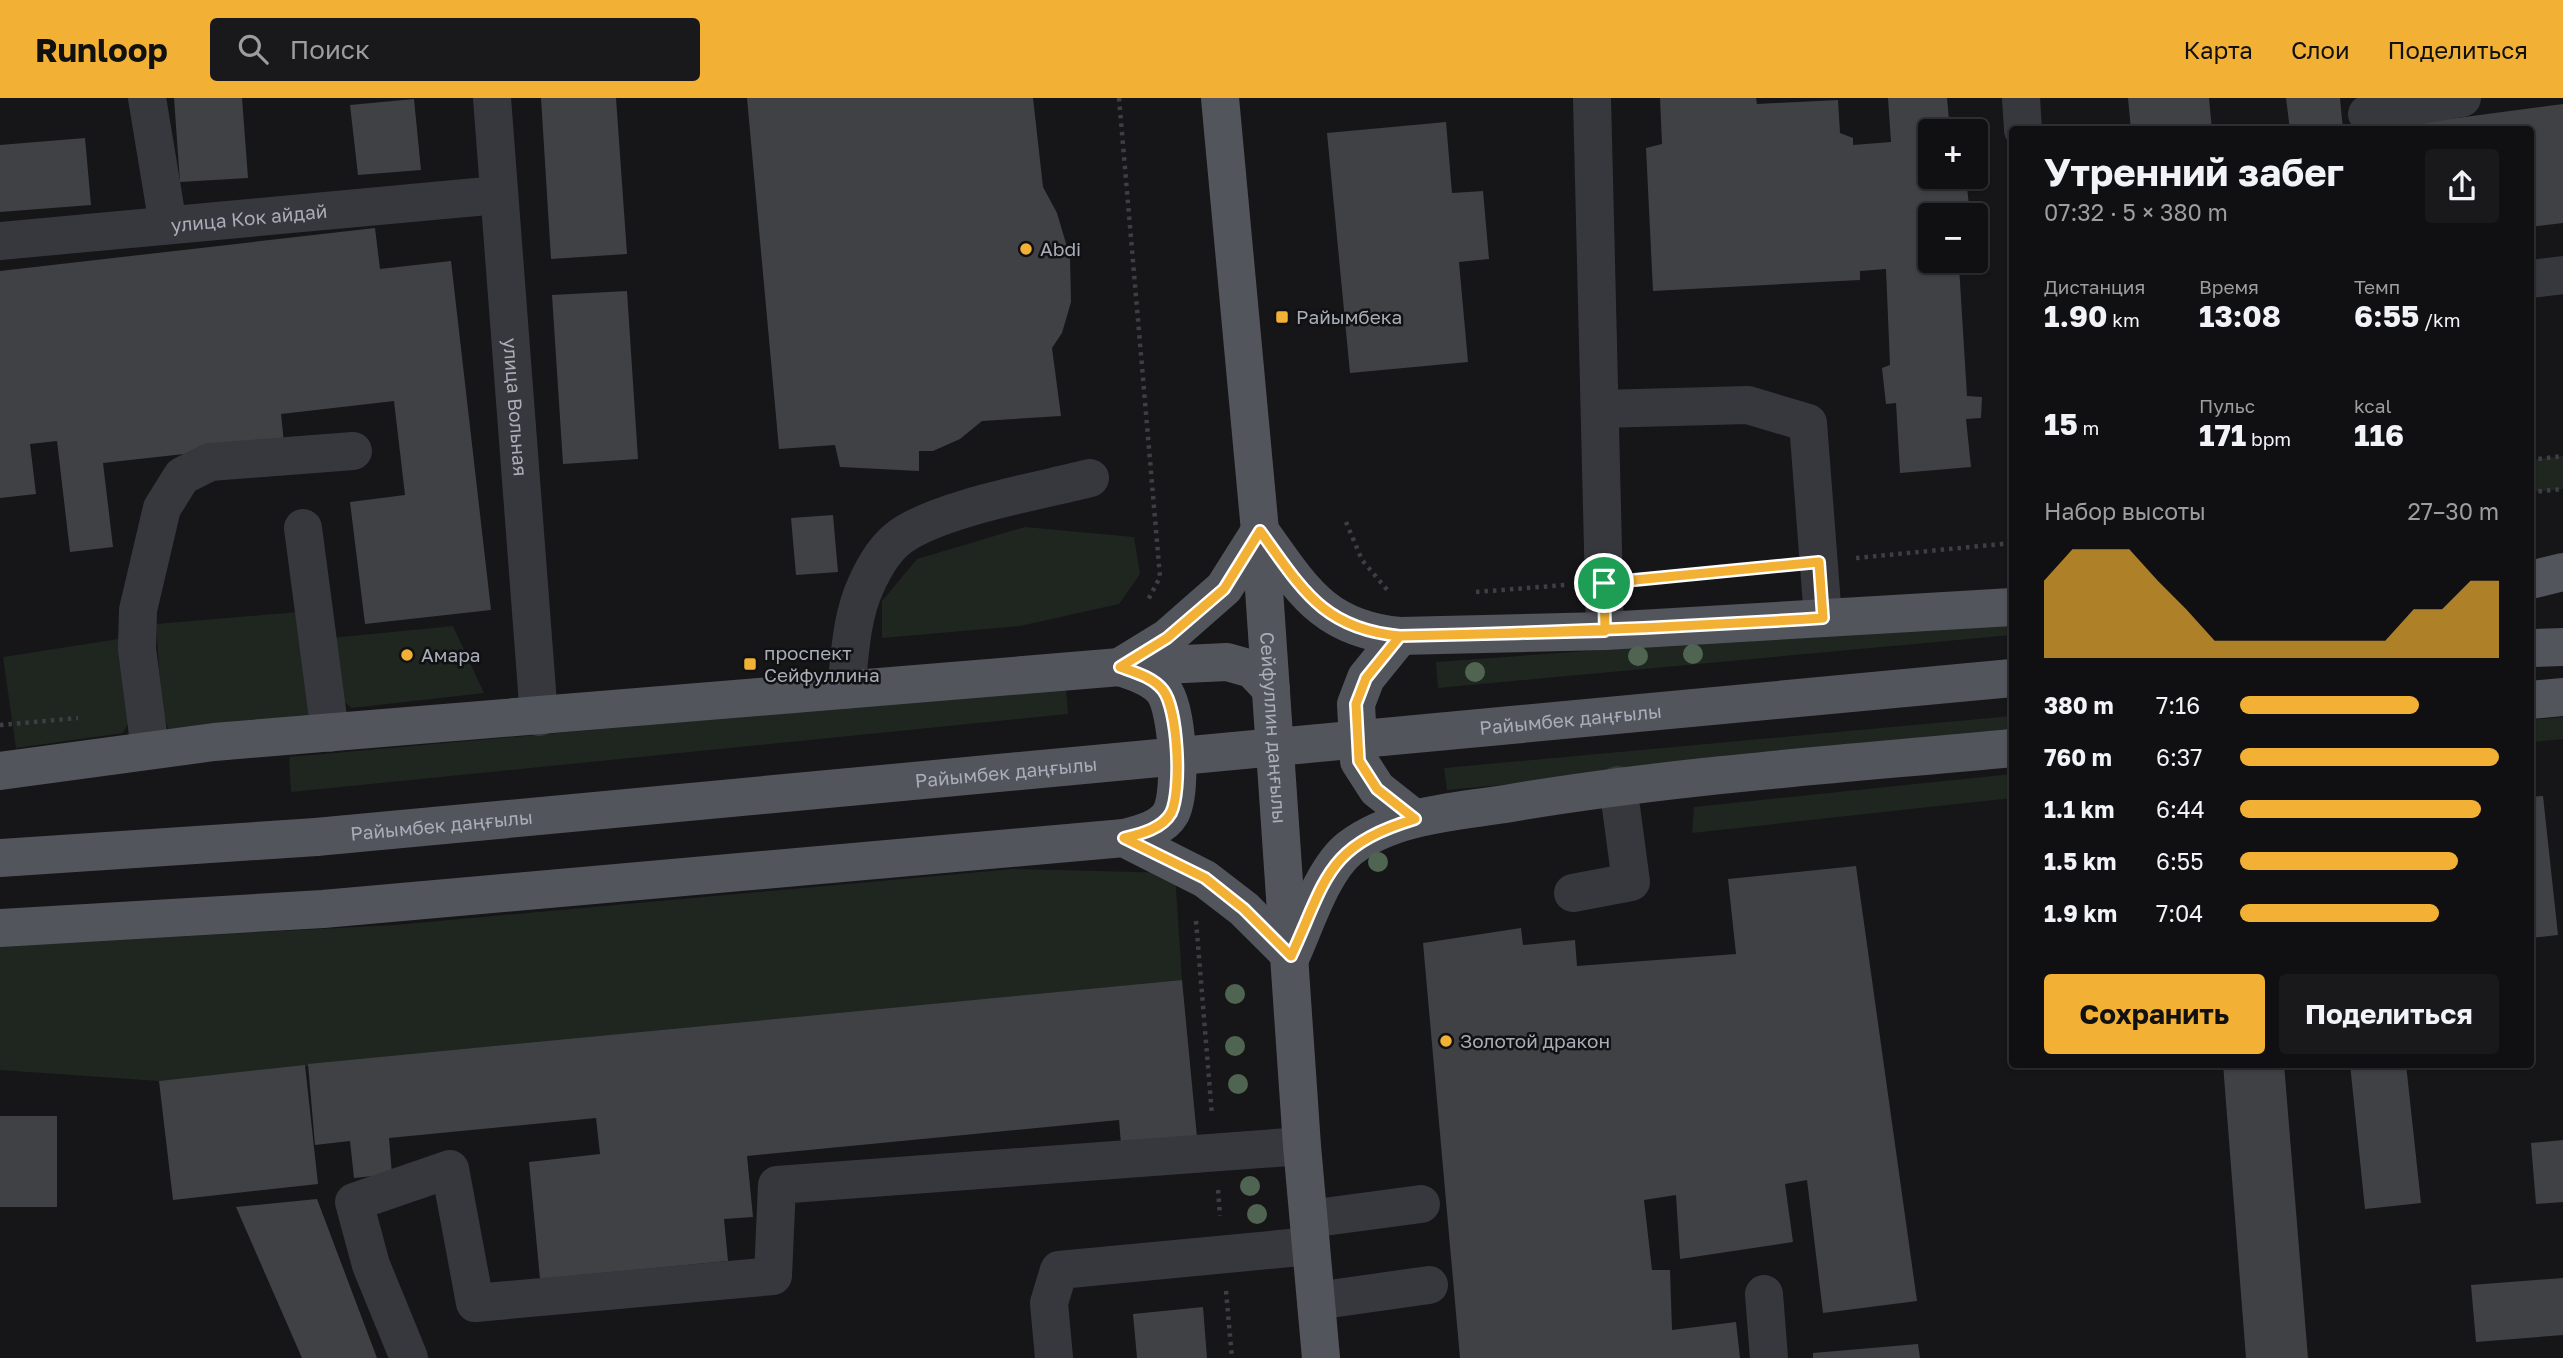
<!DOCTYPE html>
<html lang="ru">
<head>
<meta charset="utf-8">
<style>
  body { margin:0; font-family:"Golos Text",sans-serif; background:#19191b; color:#f1f3f6; height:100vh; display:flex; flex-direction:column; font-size:26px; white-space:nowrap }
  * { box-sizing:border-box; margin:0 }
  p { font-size:23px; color:#9c9d9f }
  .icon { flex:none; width:38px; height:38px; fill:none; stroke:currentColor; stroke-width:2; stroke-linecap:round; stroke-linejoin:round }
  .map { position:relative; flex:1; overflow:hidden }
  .panel { position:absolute; left:2009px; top:28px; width:525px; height:942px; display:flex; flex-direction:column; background:#101012; border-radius:7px; box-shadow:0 2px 5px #0004,0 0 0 2px #303032 }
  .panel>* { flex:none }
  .buttons { position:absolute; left:1918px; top:21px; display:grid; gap:14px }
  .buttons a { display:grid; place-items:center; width:70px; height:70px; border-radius:7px; background:#101012; box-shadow:0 2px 5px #0004,0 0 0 2px #303032; font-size:35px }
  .pin { position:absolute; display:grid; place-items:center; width:60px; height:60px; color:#fff; margin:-30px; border:4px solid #fff; border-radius:50%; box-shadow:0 2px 7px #0007 }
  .round { display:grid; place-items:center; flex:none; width:74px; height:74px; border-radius:7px; background:#19191b }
  .summary { display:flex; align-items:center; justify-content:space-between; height:119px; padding:0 35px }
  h1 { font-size:38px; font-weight:700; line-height:52px }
  .metrics { display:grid; grid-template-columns:repeat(3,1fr); gap:10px; height:119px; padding:7px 35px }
  .metrics div { display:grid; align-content:center }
  .metrics b { font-size:30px; font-weight:700 }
  .metrics small { font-size:19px; font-weight:400 }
  .metrics p { font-size:19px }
  .chart { height:196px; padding:14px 35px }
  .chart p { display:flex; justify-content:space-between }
  .chart svg { width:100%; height:126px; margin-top:7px; fill:#f2b134; opacity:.7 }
  .cta { display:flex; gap:14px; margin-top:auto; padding:14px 35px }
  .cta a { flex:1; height:80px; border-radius:7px; background:#f2b134; color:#111; font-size:28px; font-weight:700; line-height:80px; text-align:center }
  .cta a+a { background:#19191b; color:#f1f3f6 }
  ul { padding:0 35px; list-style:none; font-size:23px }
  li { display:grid; grid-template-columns:112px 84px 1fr; align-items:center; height:52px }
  li i { height:18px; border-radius:9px; background:#f2b134 }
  header { display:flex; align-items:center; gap:42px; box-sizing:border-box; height:98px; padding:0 35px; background:#f2b134; color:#111 }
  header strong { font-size:33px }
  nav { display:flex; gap:38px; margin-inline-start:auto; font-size:24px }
  .search { width:490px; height:63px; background:#19191b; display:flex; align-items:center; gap:18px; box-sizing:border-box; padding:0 24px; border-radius:7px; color:#9c9d9f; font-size:26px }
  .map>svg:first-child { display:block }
</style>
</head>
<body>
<header>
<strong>Runloop</strong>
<div class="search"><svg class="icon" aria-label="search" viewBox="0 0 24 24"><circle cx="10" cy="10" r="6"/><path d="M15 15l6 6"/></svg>Поиск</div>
<nav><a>Карта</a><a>Слои</a><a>Поделиться</a></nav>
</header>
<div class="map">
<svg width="2563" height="1260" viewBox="0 0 2563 1260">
  <rect width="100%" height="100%" fill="#161618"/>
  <!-- green -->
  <path fill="#1e261f" d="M2563 358V391L2531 394V362Z
    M1025 429 1134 439 1140 476 1119 506 1020 528 882 540V503L917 461Z
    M298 514 310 619 168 631 162 612 156 526Z
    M2012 522V537L1438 590 1436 564Z
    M453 528 484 595 352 610 336 597 331 540Z
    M125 540 133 615 123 635 16 650 3 559Z
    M1066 590 1068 616 291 694 289 659Z
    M2012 618V640L1447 692 1444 670Z
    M2563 619V641L2531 644V622Z
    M2012 676V700L1692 735 1694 709Z
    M1013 771 1175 775 1182 882 159 983 0 972V848L395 827Z"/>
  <!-- building -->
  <path fill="#404145" d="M174 0H242L248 80 180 84Z
    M541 0H616L627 156 551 161Z
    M747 0H1033L1043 89 1057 115 1070 159 1071 204 1062 235 1052 250 1061 318 982 323 960 341 933 353H919V373L840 369 835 347 779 351Z
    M1660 0H1756L1757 6 1838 2 1840 35 1853 40V47L1891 44 1888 0H1947L1950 33H1930V79H1966L1970 117H1930V163H1975L1976 167 1959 168 1967 298 1982 299 1981 320 1966 321 1971 369 1900 375 1896 305 1886 306 1882 270 1890 267 1886 171 1860 173V182L1653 193 1646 50 1662 46Z
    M2128 0H2209L2212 32H2131Z
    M2286 0H2340L2343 32H2290Z
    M414 1 421 72 358 77 350 7Z
    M2563 6V125L2530 129V32H2389V29Z
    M1446 24 1452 95 1483 93 1489 161 1459 164 1468 264 1350 275 1327 35Z
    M85 40 91 107 0 114V47Z
    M375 130 380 171 451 163 491 512 365 526 350 404 405 397 394 303 281 316 284 345 103 365 113 449 70 454 57 343 30 346 36 396 0 400V173Z
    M627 193 638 361 563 366 552 197Z
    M833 417 838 474 796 477 791 420Z
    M2543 698 2558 837 2530 840V699Z
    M1856 768 1917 1203 1823 1215 1807 1082 1785 1086 1793 1144 1680 1161 1676 1097 1644 1102 1652 1172H1670L1672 1232 1736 1224 1740 1260H1460L1423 845 1521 830 1523 847 1575 842 1577 868 1736 856 1728 781Z
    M1182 882 1197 1039 1121 1046 1119 1022 747 1058 753 1119 724 1121 728 1163 540 1181 529 1064 600 1056 596 1020 389 1040 392 1076 354 1080 350 1043 315 1047 308 966Z
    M2223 966H2284L2308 1260H2246Z
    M2350 966H2406L2421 1105 2365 1111Z
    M305 967 318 1086 173 1102 159 983Z
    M0 1018H57V1109H0Z
    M2563 1042V1104L2536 1106 2531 1045Z
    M317 1101 377 1260H302L236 1109Z
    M2563 1180V1237L2476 1244 2471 1187Z
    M1203 1209 1207 1260H1137L1133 1216Z
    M1918 1246 1920 1260H1813V1255Z"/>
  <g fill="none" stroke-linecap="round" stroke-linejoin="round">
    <!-- path -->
    <path stroke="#3d3f44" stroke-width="4.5" stroke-dasharray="3.5 5" stroke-linecap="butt" d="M1119 0 1160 479 1148 502
      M2530 362 2563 358
      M2530 394 2563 391
      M1346 424 1362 462 1389 494
      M1856 460 2012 445
      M1640 481 1782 468
      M1476 494 1565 487
      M0 627 78 620
      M1196 823 1212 1017
      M1218 1092 1220 1118
      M1226 1193 1232 1260"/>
    <!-- minor -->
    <g stroke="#37383d" stroke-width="38">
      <path d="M147 0 168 127"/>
      <path id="s1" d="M492 0 539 619"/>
      <path d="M1592 0 1605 533"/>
      <path d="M2021 0 2023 32"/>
      <path d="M2367 16 2462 0"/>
      <path id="s2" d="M0 143 498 97"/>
      <path d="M2530 181 2563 177"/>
      <path d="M1600 311 1748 307 1808 325 1823 520"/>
      <path d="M303 430 330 635"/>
      <path d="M846 592C850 557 851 519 866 487 874 469 885 450 900 439 940 410 1039 393 1090 380"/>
      <path d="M150 652 137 551 138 512 162 410 182 378 210 364 353 353"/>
      <path d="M1573 795 1631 784 1618 687"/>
      <path d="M1309 1121 1421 1106"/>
      <path d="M1764 1196 1769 1260"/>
      <path d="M1316 1203 1429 1187"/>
      <path d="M409 1260 371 1167 354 1104 450 1071 475 1205 773 1178 777 1087 1302 1048"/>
      <path d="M1054 1260 1049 1205 1059 1172 1311 1148"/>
    </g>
    <!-- major -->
    <g stroke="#53555c" stroke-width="38">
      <path id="s3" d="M1220 0 1260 433 1302 1048 1321 1260"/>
      <path d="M1260 433C1302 491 1323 531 1400 538L1605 533 2012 509"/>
      <path d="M2530 482 2563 474"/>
      <path d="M1400 538 1366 580 1356 606 1359 663 1377 691 1415 721"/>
      <path d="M2530 550 2563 549"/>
      <path d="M1123 567 1167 540 1224 490 1260 433"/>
      <path d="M1120 569C1134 574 1153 579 1163 592 1178 611 1182 693 1171 715 1162 731 1140 736 1124 740"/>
      <path d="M2530 602 2563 599"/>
      <path d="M0 673 214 644 1120 569 1227 564 1252 571 1271 591"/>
      <path d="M0 760 316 739"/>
      <path d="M0 830 323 811 1124 740 1205 781 1244 811 1291 858"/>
      <path d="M1292 856C1306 825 1323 771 1350 750 1395 716 1457 714 1511 705 1677 677 1845 666 2012 650"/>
    </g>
    <!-- major-bridge -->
    <path stroke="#53555c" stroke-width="38" id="s4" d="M316 739 2012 580"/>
  </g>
  <!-- trees -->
  <g fill="#506452">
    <circle cx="1693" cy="556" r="10"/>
    <circle cx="1638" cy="558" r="10"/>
    <circle cx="1475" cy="574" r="10"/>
    <circle cx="1378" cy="764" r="10"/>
    <circle cx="1235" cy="896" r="10"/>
    <circle cx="1235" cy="948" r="10"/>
    <circle cx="1238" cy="986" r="10"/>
    <circle cx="1250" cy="1088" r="10"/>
    <circle cx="1257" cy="1116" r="10"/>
  </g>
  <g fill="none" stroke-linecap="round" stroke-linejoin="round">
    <!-- route casing -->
    <g stroke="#fff" stroke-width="14">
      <path id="route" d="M1604 485 1605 533 1400 538C1323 531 1302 491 1260 433L1224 491 1167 540 1120 569C1134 574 1153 579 1163 592 1178 611 1182 693 1171 715 1162 731 1140 736 1124 740L1205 780 1244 811 1291 858C1327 780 1326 748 1415 721L1377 691 1359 663 1356 606 1366 580 1400 538C1541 535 1682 529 1823 520L1819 464 1604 485"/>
    </g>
    <!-- route -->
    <use href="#route" stroke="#f2b134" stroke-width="9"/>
  </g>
  <!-- markers -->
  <g fill="#f2b134" stroke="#111113" stroke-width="2.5">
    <circle cx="1026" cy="151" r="7"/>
    <rect x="1275" y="212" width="14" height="14" rx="3.5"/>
    <circle cx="407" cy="557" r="7"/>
    <rect x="743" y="559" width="14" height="14" rx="3.5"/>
    <circle cx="1446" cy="943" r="7"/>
  </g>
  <g text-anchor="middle" stroke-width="5" stroke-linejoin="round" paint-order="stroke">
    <!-- street labels -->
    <g font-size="19" fill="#a8adb8" stroke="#111113">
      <text dy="7" stroke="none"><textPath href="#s2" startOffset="250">улица Кок айдай</textPath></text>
      <text dy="7" stroke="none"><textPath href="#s1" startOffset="310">улица Вольная</textPath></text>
      <text dy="7" stroke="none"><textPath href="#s4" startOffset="1260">Райымбек даңғылы</textPath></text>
      <text dy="7" stroke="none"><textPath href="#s3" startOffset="632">Сейфуллин даңғылы</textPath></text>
      <text dy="7" stroke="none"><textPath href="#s4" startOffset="693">Райымбек даңғылы</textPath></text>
      <text dy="7" stroke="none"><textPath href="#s4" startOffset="126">Райымбек даңғылы</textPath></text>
    </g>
    <!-- poi labels -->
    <g font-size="19" fill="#a8adb8" stroke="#111113" text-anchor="start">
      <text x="1040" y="158">Abdi</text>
      <text x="1296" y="226">Райымбека</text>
      <text x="764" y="562">проспект<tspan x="764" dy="22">Сейфуллина</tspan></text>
      <text x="421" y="564">Амара</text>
      <text x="1460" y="950">Золотой дракон</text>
    </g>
  </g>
</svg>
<div class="buttons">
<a>+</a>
<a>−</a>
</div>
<div class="pin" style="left:1604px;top:485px;background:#1e9e55"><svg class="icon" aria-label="arrive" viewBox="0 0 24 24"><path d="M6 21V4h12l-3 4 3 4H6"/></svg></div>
<section class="panel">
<div class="summary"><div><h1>Утренний забег</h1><p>07:32 · 5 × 380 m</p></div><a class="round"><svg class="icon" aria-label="share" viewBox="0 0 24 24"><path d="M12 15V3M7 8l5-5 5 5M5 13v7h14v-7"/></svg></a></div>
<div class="metrics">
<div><p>Дистанция</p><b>1.90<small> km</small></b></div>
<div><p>Время</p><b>13:08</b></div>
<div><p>Темп</p><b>6:55<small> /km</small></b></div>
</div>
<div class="metrics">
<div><b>15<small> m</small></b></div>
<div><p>Пульс</p><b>171<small> bpm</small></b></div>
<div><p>kcal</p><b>116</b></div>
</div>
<div class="chart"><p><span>Набор высоты</span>27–30 m</p>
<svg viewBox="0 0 160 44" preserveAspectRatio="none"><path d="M0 44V17L10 6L20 6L30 6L40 17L50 27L60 38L70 38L80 38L90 38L100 38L110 38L120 38L130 27L140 27L150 17L160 17V44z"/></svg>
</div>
<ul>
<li><b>380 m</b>7:16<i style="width:69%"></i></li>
<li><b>760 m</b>6:37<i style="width:100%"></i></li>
<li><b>1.1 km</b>6:44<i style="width:93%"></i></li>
<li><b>1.5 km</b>6:55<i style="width:84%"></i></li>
<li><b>1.9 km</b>7:04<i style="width:77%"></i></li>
</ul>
<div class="cta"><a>Сохранить</a><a>Поделиться</a></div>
</section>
</div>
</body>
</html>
